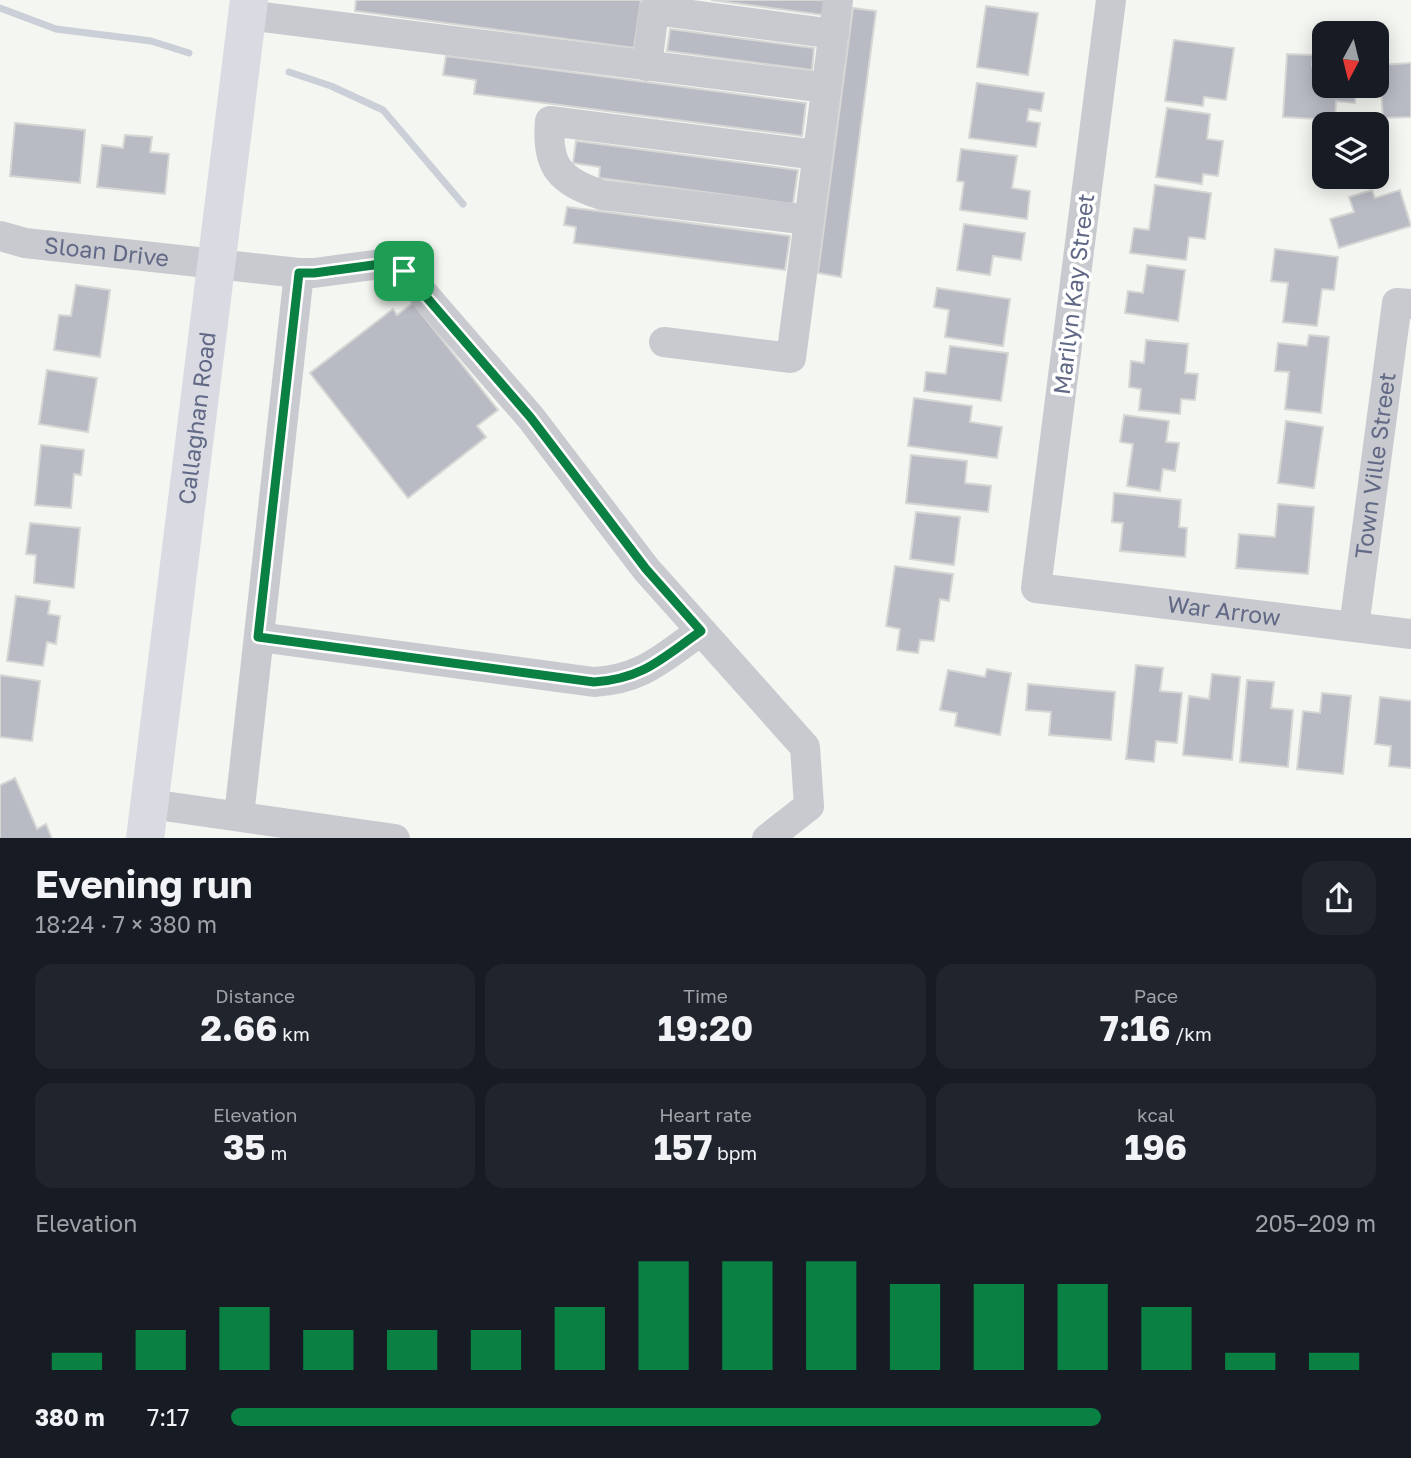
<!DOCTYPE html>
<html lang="en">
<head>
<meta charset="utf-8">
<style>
  body { margin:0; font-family:"Golos Text",sans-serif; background:#20242c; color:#f1f3f6; height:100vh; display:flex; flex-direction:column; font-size:26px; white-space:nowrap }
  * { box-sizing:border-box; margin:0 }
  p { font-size:23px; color:#9ea1a6 }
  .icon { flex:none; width:38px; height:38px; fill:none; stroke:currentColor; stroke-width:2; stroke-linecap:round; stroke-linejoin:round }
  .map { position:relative; height:838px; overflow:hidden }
  .sheet { display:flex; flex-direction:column; background:#171b24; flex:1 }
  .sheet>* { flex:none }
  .needle { width:46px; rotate:187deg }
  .fabs { position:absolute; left:1312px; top:21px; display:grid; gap:14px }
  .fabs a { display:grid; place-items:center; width:77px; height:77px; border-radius:14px; background:#171b24; box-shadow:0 4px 18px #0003; font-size:35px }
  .pin { position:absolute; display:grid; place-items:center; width:60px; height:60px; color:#fff; margin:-30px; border-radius:14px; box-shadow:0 4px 10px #0006 }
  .round { display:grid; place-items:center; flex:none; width:74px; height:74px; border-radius:21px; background:#20242c }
  .head { display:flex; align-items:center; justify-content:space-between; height:119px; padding:0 35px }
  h1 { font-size:38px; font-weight:700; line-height:52px }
  .figures { display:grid; grid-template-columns:repeat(3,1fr); gap:10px; height:119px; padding:7px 35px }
  .figures div { display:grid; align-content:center; border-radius:18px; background:#20242c; text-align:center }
  .figures b { font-size:35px; font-weight:700 }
  .figures small { font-size:19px; font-weight:400 }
  .figures p { font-size:19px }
  .chart { height:196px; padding:14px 35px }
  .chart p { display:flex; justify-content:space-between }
  .chart svg { width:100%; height:126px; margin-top:7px; stroke:#0b8043; stroke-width:6 }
  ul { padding:0 35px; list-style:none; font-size:23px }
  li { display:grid; grid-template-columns:112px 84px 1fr; align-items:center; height:52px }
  li i { height:18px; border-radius:9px; background:#0b8043 }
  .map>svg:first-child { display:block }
</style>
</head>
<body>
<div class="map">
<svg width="1411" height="839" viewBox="0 0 1411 839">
  <rect width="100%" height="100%" fill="#f4f6f1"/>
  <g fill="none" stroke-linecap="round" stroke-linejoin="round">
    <!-- stream -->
    <path stroke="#cbcfd7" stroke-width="7" d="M0 8 56 29 151 41 189 53
      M289 72 331 86 383 110 463 204"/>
  </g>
  <!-- building -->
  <path fill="#b8bbc4" stroke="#d6d7d4" stroke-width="2" d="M356 0H641L634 48 355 11Z
    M711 0H826L823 15Z
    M986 6 1038 13 1028 75 977 67Z
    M853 8 876 11 841 277 818 273Z
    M670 29 814 48 812 70 667 51Z
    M1174 40 1234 48 1226 100 1204 97 1203 106 1165 101Z
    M1287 54 1313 55 1312 66 1325 67V86H1356L1355 103 1336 101 1335 120 1283 117Z
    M446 56 806 103 802 136 474 94 476 80 443 75Z
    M1411 63V117L1383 118 1379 65Z
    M977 83 1044 93 1041 111 1029 109 1027 121 1040 123 1036 147 969 138Z
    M1167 108 1210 114 1207 139 1223 141 1218 176 1203 174 1202 184 1156 177Z
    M15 123 85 130 80 183 10 176Z
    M125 135 152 137 150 152 169 154 165 194 97 187 102 145 123 148Z
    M576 141 798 170 793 204 599 178 600 167 573 163Z
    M961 149 1017 156 1012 188 1030 191 1027 219 960 210 964 182 957 181Z
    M1155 185 1211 193 1205 239 1189 237 1186 260 1130 253 1134 228 1149 230Z
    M1372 190 1375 198 1400 190 1411 226 1339 248 1330 219 1354 212 1349 197Z
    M567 207 790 236 785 270 574 243 576 227 564 225Z
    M964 224 1025 233 1021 260 993 256 990 275 957 270Z
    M1275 249 1338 257 1334 290 1322 289 1317 326 1283 322 1288 283 1271 281Z
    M1147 265 1185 270 1178 321 1125 313 1128 291 1143 293Z
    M76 285 110 290 100 357 54 350 59 315 71 316Z
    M937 288 1010 299 1003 346 945 337 949 310 934 307Z
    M413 303 498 410 477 426 486 437 408 498 310 373 393 309 397 315Z
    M1309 335 1329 337 1321 413 1285 409 1289 372 1275 371 1278 343 1307 346Z
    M1146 340 1188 344 1185 373 1198 374 1195 400 1181 399 1180 414 1139 410 1141 389 1129 387 1131 361 1144 363Z
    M950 346 1008 353 1001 401 924 391 926 372 946 374Z
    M47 370 97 378 88 432 39 424Z
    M914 398 972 406 970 422 1002 427 997 458 908 446Z
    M1124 415 1169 421 1166 442 1179 443 1175 471 1163 469 1160 491 1127 486 1133 444 1120 442Z
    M1286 421 1323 427 1314 488 1278 483Z
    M41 445 84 450 81 475 74 474 71 508 35 505Z
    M911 455 967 461 965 483 991 486 988 512 906 503Z
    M1114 493 1181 500 1179 527 1187 528 1185 557 1120 551 1123 523 1112 522Z
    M1278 504 1314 507 1308 574 1236 568 1239 534 1275 537Z
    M916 512 960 517 954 565 910 559Z
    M30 523 80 528 74 588 34 583 36 555 26 554Z
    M895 566 953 574 949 601 940 599 934 641 920 640 918 653 897 650 900 629 886 626Z
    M16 596 50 601 48 614 60 616 56 644 47 642 43 666 7 661Z
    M1136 665 1163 668 1160 691 1182 693 1177 743 1156 741 1154 762 1126 759Z
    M987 669 1011 673 1000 735 955 726 957 713 940 710 948 670 985 677Z
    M1212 674 1240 677 1232 760 1183 755 1189 696 1209 699Z
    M0 675 40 681 32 741 0 737Z
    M1247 680 1274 682 1271 708 1293 710 1288 767 1240 762Z
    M1028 684 1115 692 1111 740 1049 735 1051 712 1026 710Z
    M1322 693 1351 696 1343 774 1297 769 1303 711 1320 713Z
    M1380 697 1411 701V768L1389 766 1391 746 1375 744Z
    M15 778 37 829 46 824 52 839H0V785Z"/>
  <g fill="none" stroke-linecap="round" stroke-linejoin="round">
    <!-- minor -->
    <g stroke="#c9cacf" stroke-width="30">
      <path id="s1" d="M1111 0 1036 588 1411 634"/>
      <path d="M247 15 826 88"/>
      <path d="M647 66 654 10 834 34"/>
      <path d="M809 220 602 195C559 181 546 166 550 121L817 155"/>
      <path id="s2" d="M0 236 25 243 299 273H314L396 262 531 418 646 569 805 747 809 806 767 839"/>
      <path d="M664 342 791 358 838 0"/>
      <path id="s3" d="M1354 627 1397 303 1411 304"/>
      <path d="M259 637 594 682C643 679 662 658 701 631"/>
      <path d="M150 804 395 839"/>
      <path d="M239 816 299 273"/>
    </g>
    <!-- major -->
    <path stroke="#d9dae2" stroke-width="38" id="s4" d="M145 839 249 0"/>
  </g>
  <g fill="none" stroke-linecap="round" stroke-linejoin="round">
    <!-- route casing -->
    <g stroke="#fff" stroke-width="14">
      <path id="route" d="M396 262 531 418 646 569 701 631C662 658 643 679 594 682L258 637 299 273H314Z"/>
    </g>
    <!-- route -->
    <use href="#route" stroke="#0b8043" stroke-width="9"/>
  </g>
  <g text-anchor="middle" stroke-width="7" stroke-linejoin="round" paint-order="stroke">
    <!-- street labels -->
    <g font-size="23" fill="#616986" stroke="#fff">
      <text dy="8" stroke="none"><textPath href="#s2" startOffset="108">Sloan Drive</textPath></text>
      <text transform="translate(1074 294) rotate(-83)" y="8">Marilyn Kay Street</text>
      <text dy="8" stroke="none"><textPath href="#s4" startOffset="424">Callaghan Road</textPath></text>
      <text dy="8" stroke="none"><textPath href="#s3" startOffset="163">Town Ville Street</textPath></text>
      <text dy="8" stroke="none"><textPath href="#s1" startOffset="782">War Arrow</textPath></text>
    </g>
  </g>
</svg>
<div class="fabs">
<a><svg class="needle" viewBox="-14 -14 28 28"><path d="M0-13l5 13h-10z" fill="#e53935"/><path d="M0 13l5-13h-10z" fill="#9ea1a6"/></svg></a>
<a><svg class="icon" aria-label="layers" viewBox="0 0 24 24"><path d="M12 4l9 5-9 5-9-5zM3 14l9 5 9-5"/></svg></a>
</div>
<div class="pin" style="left:404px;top:271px;background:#1e9e55"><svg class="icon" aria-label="arrive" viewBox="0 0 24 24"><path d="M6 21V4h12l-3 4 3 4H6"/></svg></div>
</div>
<section class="sheet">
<div class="head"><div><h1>Evening run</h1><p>18:24 · 7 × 380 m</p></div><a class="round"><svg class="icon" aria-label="share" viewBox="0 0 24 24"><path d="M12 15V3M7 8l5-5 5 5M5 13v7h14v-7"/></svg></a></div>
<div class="figures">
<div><p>Distance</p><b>2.66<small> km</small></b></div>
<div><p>Time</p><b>19:20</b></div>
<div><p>Pace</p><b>7:16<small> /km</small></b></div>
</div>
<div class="figures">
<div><p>Elevation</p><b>35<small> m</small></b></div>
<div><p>Heart rate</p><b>157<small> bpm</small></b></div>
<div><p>kcal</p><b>196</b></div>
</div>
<div class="chart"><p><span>Elevation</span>205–209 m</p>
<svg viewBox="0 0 160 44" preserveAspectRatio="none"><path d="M5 44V38M15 44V30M25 44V22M35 44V30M45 44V30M55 44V30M65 44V22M75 44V6M85 44V6M95 44V6M105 44V14M115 44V14M125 44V14M135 44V22M145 44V38M155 44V38"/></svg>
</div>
<ul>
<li><b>380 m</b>7:17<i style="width:76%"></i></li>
</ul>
</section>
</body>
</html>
